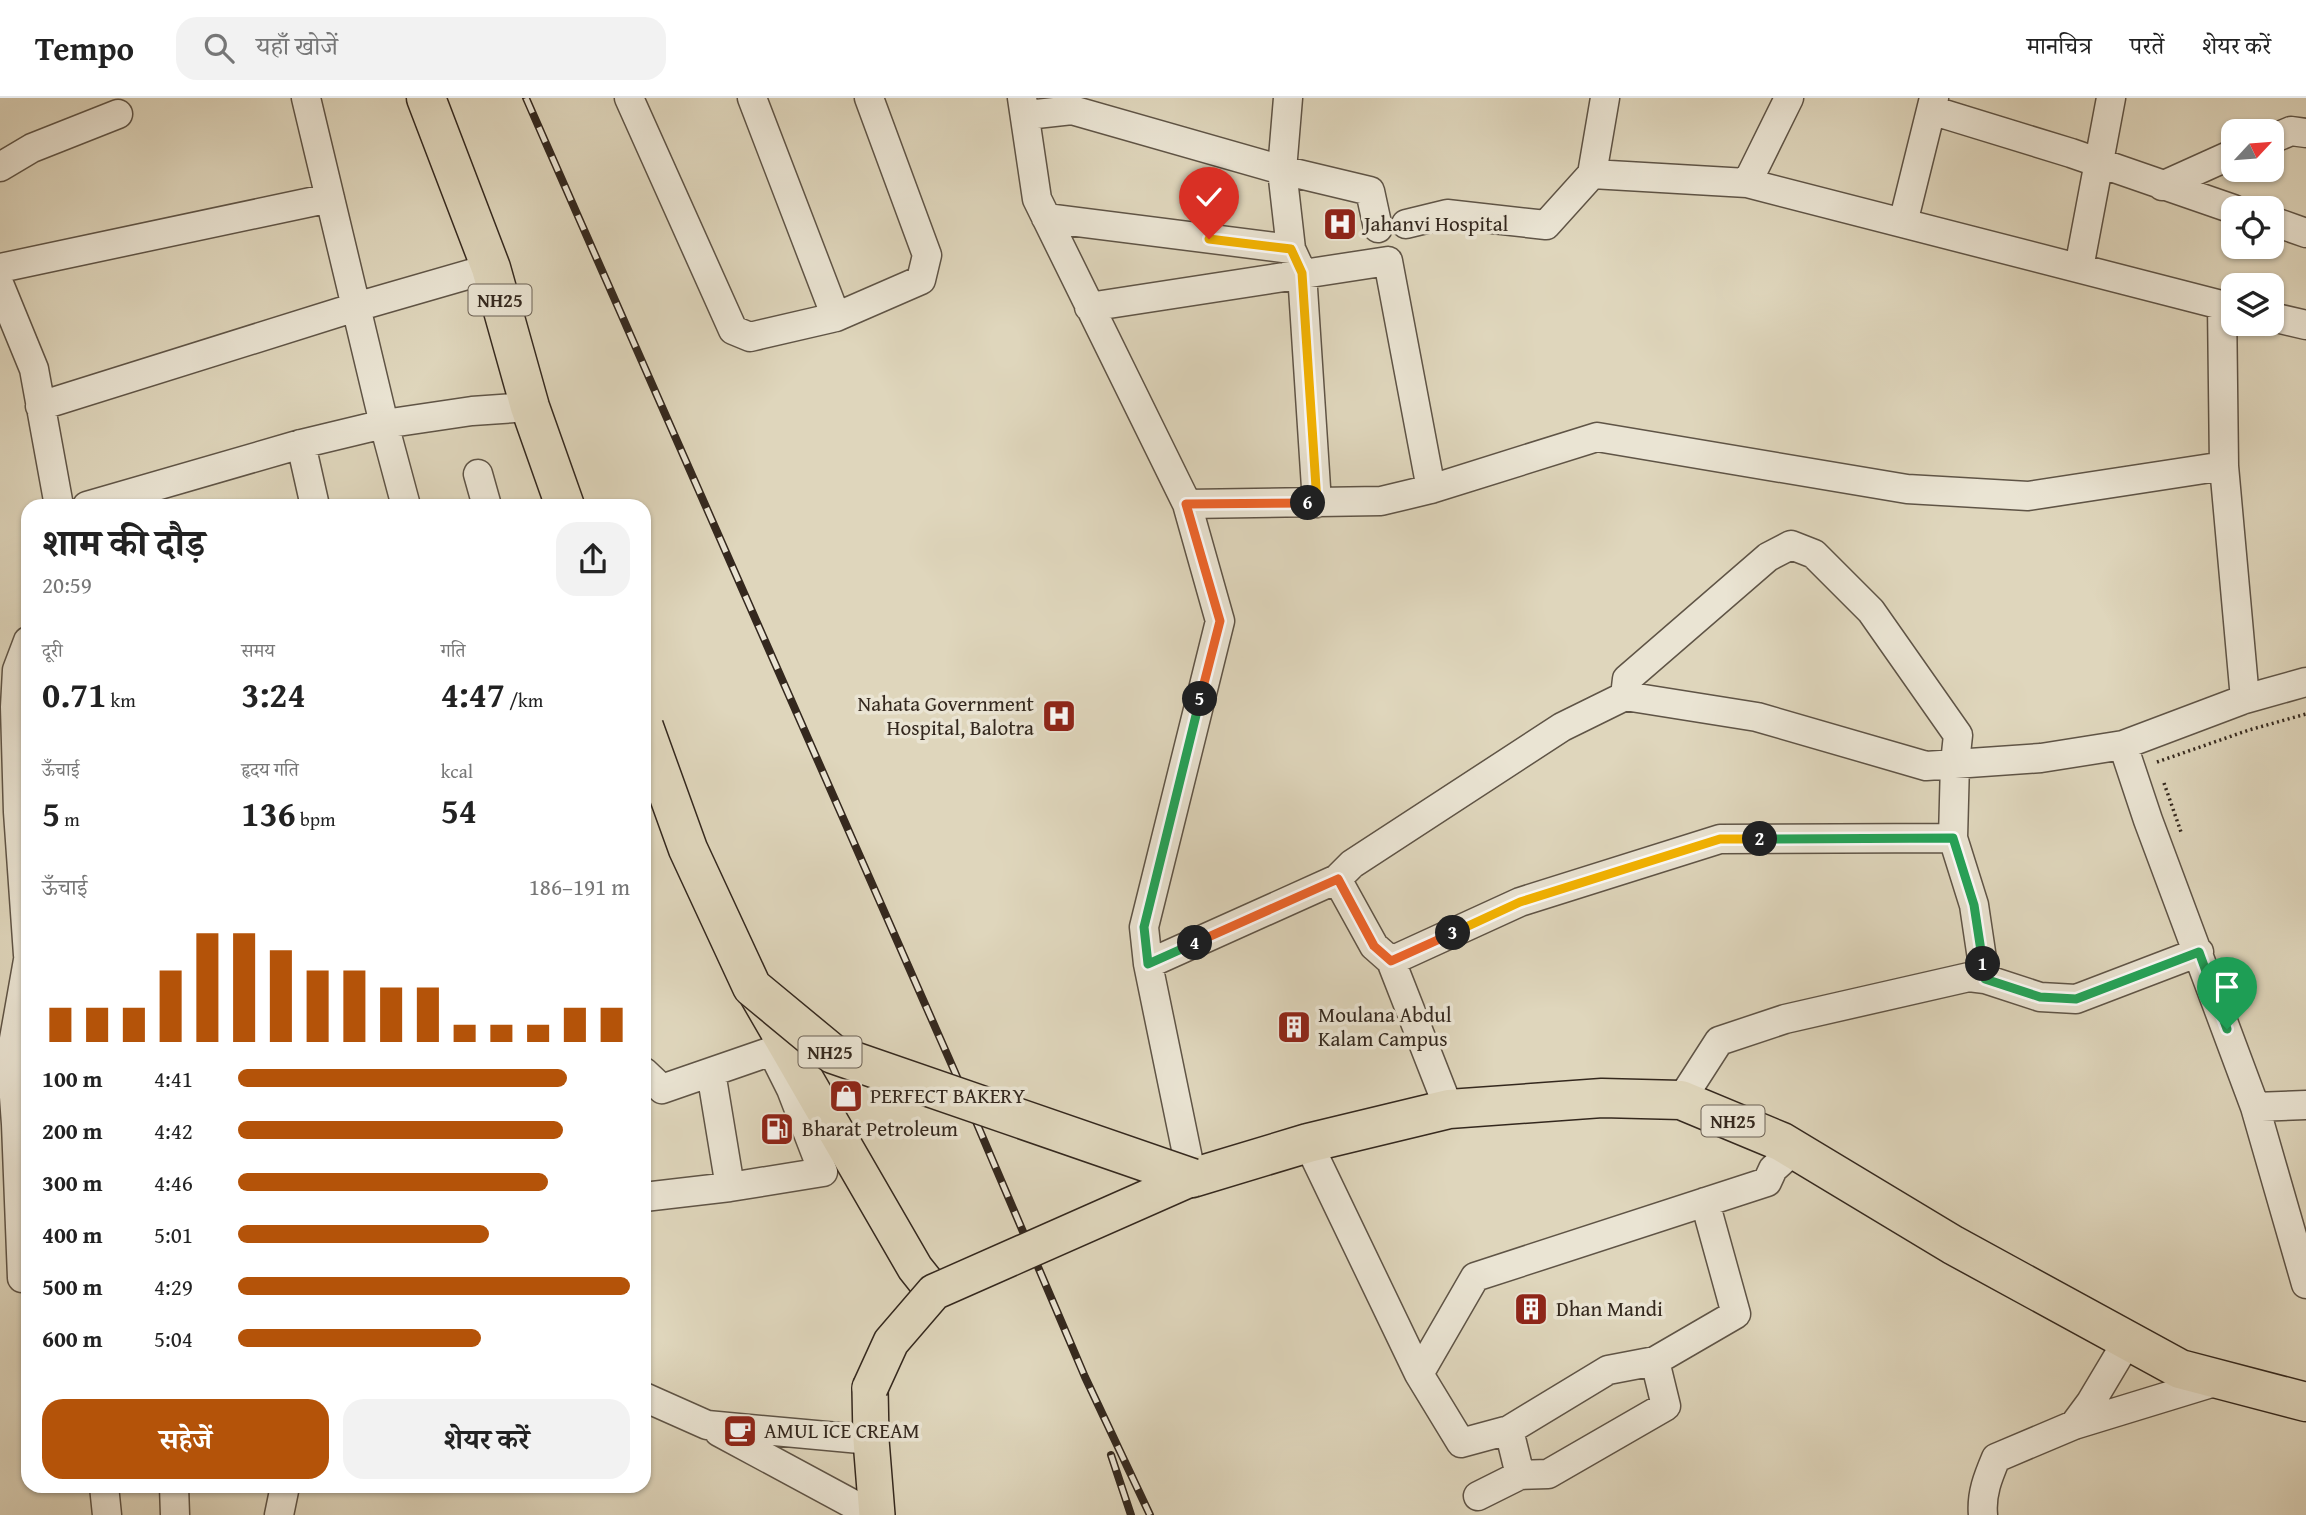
<!DOCTYPE html>
<html lang="hi">
<head>
<meta charset="utf-8">
<style>
  body { margin:0; font-family:"Gentium Book Plus","Noto Serif Devanagari",serif; background:#f2f2f2; color:#222; height:100vh; display:flex; flex-direction:column; font-size:26px; white-space:nowrap }
  * { box-sizing:border-box; margin:0 }
  p { font-size:23px; color:#767676 }
  .icon { flex:none; width:38px; height:38px; fill:none; stroke:currentColor; stroke-width:2; stroke-linecap:round; stroke-linejoin:round }
  .map { position:relative; flex:1; overflow:hidden }
  .drawer { position:absolute; left:21px; top:401px; width:630px; height:994px; display:flex; flex-direction:column; background:#fff; border-radius:21px; box-shadow:0 2px 5px #0004 }
  .drawer>* { flex:none }
  .needle { width:46px; rotate:64deg }
  .controls { position:absolute; left:2221px; top:21px; display:grid; gap:14px }
  .controls a { display:grid; place-items:center; width:63px; height:63px; border-radius:14px; background:#fff; box-shadow:0 2px 5px #0004; font-size:35px }
  .pin { position:absolute; display:grid; place-items:center; width:60px; height:60px; color:#fff; margin:-72px -30px; border-radius:50% 50% 50% 0; rotate:-45deg; box-shadow:0 0 7px #0007 }
  .pin .icon { rotate:45deg }
  .km { position:absolute; width:35px; height:35px; margin:-18px; border-radius:50%; background:#222; color:#fff; font-size:19px; line-height:35px; text-align:center }
  .round { display:grid; place-items:center; flex:none; width:74px; height:74px; border-radius:21px; background:#f2f2f2 }
  .summary { display:flex; align-items:center; justify-content:space-between; height:119px; padding:0 21px }
  h1 { font-size:38px; font-weight:700; line-height:52px }
  .stats { display:grid; grid-template-columns:repeat(3,1fr); gap:10px; height:119px; padding:7px 21px }
  .stats div { display:grid; align-content:center }
  .stats b { font-size:35px; font-weight:700 }
  .stats small { font-size:19px; font-weight:400 }
  .stats p { font-size:19px }
  .chart { height:196px; padding:14px 21px }
  .chart p { display:flex; justify-content:space-between }
  .chart svg { width:100%; height:126px; margin-top:7px; stroke:#b45309; stroke-width:6 }
  .cta { display:flex; gap:14px; margin-top:auto; padding:14px 21px }
  .cta a { flex:1; height:80px; border-radius:21px; background:#b45309; color:#fff; font-size:28px; font-weight:700; line-height:80px; text-align:center }
  .cta a+a { background:#f2f2f2; color:#222 }
  ul { padding:0 21px; list-style:none; font-size:23px }
  li { display:grid; grid-template-columns:112px 84px 1fr; align-items:center; height:52px }
  li i { height:18px; border-radius:9px; background:#b45309 }
  header { display:flex; align-items:center; gap:42px; box-sizing:border-box; height:98px; padding:0 35px; background:#fff; border-bottom:2px solid #e0e0e0 }
  header strong { font-size:33px }
  nav { display:flex; gap:38px; margin-inline-start:auto; font-size:24px }
  .search { width:490px; height:63px; background:#f2f2f2; display:flex; align-items:center; gap:18px; box-sizing:border-box; padding:0 24px; border-radius:21px; color:#767676; font-size:26px }
  .map>svg:first-child { display:block }
</style>
</head>
<body>
<header>
<strong>Tempo</strong>
<div class="search"><svg class="icon" aria-label="search" viewBox="0 0 24 24"><circle cx="10" cy="10" r="6"/><path d="M15 15l6 6"/></svg>यहाँ खोजें</div>
<nav><a>मानचित्र</a><a>परतें</a><a>शेयर करें</a></nav>
</header>
<div class="map">
<svg width="2306" height="1417" viewBox="0 0 2306 1417">
  <rect width="100%" height="100%" fill="#dfd6bc"/>
  <filter id="stains"><feTurbulence type="fractalNoise" baseFrequency=".00286" numOctaves="4"/><feColorMatrix values="0 0 0 0 .2 0 0 0 0 .09 0 0 0 0 .02 0 0 0 .5 -.17"/></filter>
  <radialGradient id="worn" r=".72"><stop offset=".6" stop-color="#630" stop-opacity="0"/><stop offset="1" stop-color="#630" stop-opacity=".3"/></radialGradient>
  <g fill="none" stroke-linecap="round" stroke-linejoin="round">
    <!-- minor casing -->
    <g stroke="#5f5446" stroke-width="31">
      <path id="minor" d="M306 0 384 326 406 408
        M629 0 733 232 750 239 836 219 921 182 927 157 869 0
        M752 0 836 219
        M1022 0 1037 101 1187 406 1220 523 1144 829 1148 866 1192 1080
        M1288 0 1282 72 1291 151 1302 175 1317 405
        M1931 12 2071 55 2233 111
        M1027 17 1072 12 1282 72 1370 93 1378 130
        M2272 41 2291 33 2306 35
        M0 69 32 50 118 16
        M1592 76 1605 0
        M1747 85 1789 0
        M2162 88 2233 56
        M1046 120 1291 151
        M2272 123 2306 135
        M1903 125 1934 0
        M1406 126 1447 116 1546 127 1592 76 1747 85 2233 210
        M0 170 330 100
        M2079 170 2111 0
        M0 188 34 271 59 408
        M2222 207 2224 368 2245 601
        M1089 209 1388 163 1431 391
        M2272 219 2306 227
        M40 308 356 209 491 170
        M301 346 315 408
        M478 376 487 408
        M1187 406 1381 403 1431 391 1597 339 1907 391 2028 398 2224 368
        M87 408 301 346 384 326 472 313 530 309
        M28 543 17 572 15 609 18 714 28 857
        M1625 598 1627 581 1768 459 1791 447 1814 456 1871 513 1958 637 1955 665 1953 740 1974 807 1985 881
        M2123 647 2148 722 2255 1009 2306 1186
        M1337 781 1374 848 1391 863 1449 1011
        M1391 863 1520 804 1720 741 1953 740
        M1148 866 1337 781 1352 766 1562 629 1625 598 1757 619 1926 668 2041 660 2123 647 2245 601 2306 584
        M644 974 662 991 772 953 791 991 823 1074 730 1089 644 1099
        M711 974 730 1089
        M1681 1002 1719 943 1785 921 1969 879 1985 881 2040 899 2076 901 2199 854
        M2255 1009 2306 1007
        M1308 1045 1419 1276
        M1705 1104 1736 1216 1655 1263 1608 1272 1509 1332 1461 1345 1419 1276 1475 1179 1767 1084 1773 1071 1795 1051
        M22 1180 16 1026 11 958 28 862
        M644 1299 707 1327 871 1342
        M2074 1327 2091 1304 2128 1242
        M1509 1332 1520 1377 1548 1376 1666 1308 1655 1263
        M719 1334 873 1417
        M104 1388 107 1417
        M174 1388 175 1417
        M1478 1398 1520 1377
        M279 1417 285 1388
        M1983 1417C1981 1396 1988 1379 1996 1360L2074 1327 2221 1282"/>
    </g>
    <!-- major casing -->
    <g stroke="#34281e" stroke-width="38">
      <path id="major" d="M756 895 915 1170 934 1194
        M870 1290 871 1342 877 1417"/>
    </g>
    <!-- highway casing -->
    <g stroke="#34281e" stroke-width="41">
      <path id="highway" d="M426 0 491 170 530 309 565 408
        M1192 1080 1308 1045 1449 1011 1602 1000 1681 1002 1782 1044 1953 1147 2180 1271 2306 1304"/>
    </g>
    <!-- path -->
    <path stroke="#34281e" stroke-width="3.5" stroke-dasharray="2 3.5" stroke-linecap="butt" d="M2157 664 2249 632 2306 616
      M2164 685 2181 734"/>
    <!-- minor -->
    <use href="#minor" stroke="#eae4d3" stroke-width="28"/>
    <!-- major -->
    <use href="#major" stroke="#dfd6bc" stroke-width="35"/>
    <!-- highway -->
    <use href="#highway" stroke="#dfd6bc" stroke-width="38"/>
    <!-- rail casing -->
    <g stroke="#34281e" stroke-width="8">
      <path id="rail" d="M526 0 954 972 1085 1279 1150 1417
        M1111 1357 1131 1417"/>
    </g>
    <!-- rail -->
    <use href="#rail" stroke="#eae4d3" stroke-width="5" stroke-dasharray="16" stroke-linecap="butt"/>
    <!-- major-bridge casing -->
    <g stroke="#34281e" stroke-width="38" stroke-linecap="butt">
      <path id="major-bridge" d="M870 1290 891 1244 934 1194 1192 1080"/>
    </g>
    <!-- highway-bridge casing -->
    <g stroke="#34281e" stroke-width="41" stroke-linecap="butt">
      <path id="highway-bridge" d="M644 629 688 751 752 889 833 956 1192 1080"/>
    </g>
    <!-- major-bridge -->
    <use href="#major-bridge" stroke="#dfd6bc" stroke-width="35"/>
    <!-- highway-bridge -->
    <use href="#highway-bridge" stroke="#dfd6bc" stroke-width="38"/>
  </g>
  <g fill="none" stroke-linecap="round" stroke-linejoin="round">
    <!-- split-1 casing -->
    <g stroke="#fff" stroke-width="14">
      <path id="split-1" d="M1983 866 1985 881 2040 899 2076 901 2199 854 2227 931"/>
    </g>
    <!-- split-2 casing -->
    <g stroke="#fff" stroke-width="14">
      <path id="split-2" d="M1760 741 1953 740 1974 807 1983 866"/>
    </g>
    <!-- split-3 casing -->
    <g stroke="#fff" stroke-width="14">
      <path id="split-3" d="M1453 835 1520 804 1720 741H1760"/>
    </g>
    <!-- split-4 casing -->
    <g stroke="#fff" stroke-width="14">
      <path id="split-4" d="M1195 845 1338 781 1374 848 1391 863 1453 835"/>
    </g>
    <!-- split-5 casing -->
    <g stroke="#fff" stroke-width="14">
      <path id="split-5" d="M1195 845 1148 866 1144 829 1200 601"/>
    </g>
    <!-- split-6 casing -->
    <g stroke="#fff" stroke-width="14">
      <path id="split-6" d="M1200 601 1220 523 1186 406 1308 405"/>
    </g>
    <!-- split-7 casing -->
    <g stroke="#fff" stroke-width="14">
      <path id="split-7" d="M1209 141 1291 151 1302 175 1317 405H1308"/>
    </g>
    <!-- split-1 -->
    <use href="#split-1" stroke="#22a559" stroke-width="9"/>
    <!-- split-2 -->
    <use href="#split-2" stroke="#22a559" stroke-width="9"/>
    <!-- split-3 -->
    <use href="#split-3" stroke="#f5b400" stroke-width="9"/>
    <!-- split-4 -->
    <use href="#split-4" stroke="#f0652b" stroke-width="9"/>
    <!-- split-5 -->
    <use href="#split-5" stroke="#22a559" stroke-width="9"/>
    <!-- split-6 -->
    <use href="#split-6" stroke="#f0652b" stroke-width="9"/>
    <!-- split-7 -->
    <use href="#split-7" stroke="#f5b400" stroke-width="9"/>
  </g>
  <!-- icons -->
  <defs>
    <g id="hospital-square" transform="scale(1.75)"><rect x="-9" y="-9" width="18" height="18" rx="4" fill="#8f2418" stroke="#eae4d3"/><path d="M-5-5h3v3.5h4V-5h3V5h-3V1.5h-4V5h-3Z" fill="#fff"/></g>
    <g id="building-square" transform="scale(1.75)"><rect x="-9" y="-9" width="18" height="18" rx="4" fill="#8f2418" stroke="#eae4d3"/><path d="M-4-6H4V6H1V3H-1V6H-4ZM-2.5-4.3h1.7v1.8h-1.7ZM.8-4.3h1.7v1.8H.8ZM-2.5-1h1.7V.8h-1.7ZM.8-1h1.7V.8H.8Z" fill="#fff"/></g>
    <g id="shop-square" transform="scale(1.75)"><rect x="-9" y="-9" width="18" height="18" rx="4" fill="#8f2418" stroke="#eae4d3"/><path d="M-5-2.5h2.3a2.7 3.5 0 0 1 5.4 0H5L5.5 6h-11ZM-1.5-2.5h3a1.5 2.3 0 0 0-3 0Z" fill="#fff"/></g>
    <g id="fuel-square" transform="scale(1.75)"><rect x="-9" y="-9" width="18" height="18" rx="4" fill="#8f2418" stroke="#eae4d3"/><path d="M-5.5-6h7V0h2V4h1.3V-2.5L3-4.5l.8-.8L6-3V5H2.5V1h-1V6h-7ZM-4.2-4.7v3.2H.2V-4.7Z" fill="#fff"/></g>
    <g id="cafe-square" transform="scale(1.75)"><rect x="-9" y="-9" width="18" height="18" rx="4" fill="#8f2418" stroke="#eae4d3"/><path d="M-5.5-4.5H6V0H3Q3 3.5 0 3.5H-2.5Q-5.5 3.5-5.5 0ZM3-3.2v2h1.7v-2ZM-6 4.5H4V6H-6Z" fill="#fff"/></g>
  </defs>
  <g fill-rule="evenodd">
    <use href="#hospital-square" x="1340" y="126"/>
    <use href="#hospital-square" x="1059" y="618"/>
    <use href="#building-square" x="1294" y="929"/>
    <use href="#shop-square" x="846" y="998"/>
    <use href="#fuel-square" x="777" y="1031"/>
    <use href="#building-square" x="1531" y="1211"/>
    <use href="#cafe-square" x="740" y="1333"/>
  </g>
  <g text-anchor="middle" stroke-width="7" stroke-linejoin="round" paint-order="stroke">
    <!-- shield labels -->
    <g fill="#eae4d3" stroke="#6b6054" stroke-width="2">
      <rect x="468.5" y="186.5" width="63" height="31" rx="5"/>
      <rect x="798.5" y="938.5" width="63" height="31" rx="5"/>
      <rect x="1701.5" y="1007.5" width="63" height="31" rx="5"/>
    </g>
    <g font-size="19" font-weight="bold" fill="#34281e">
      <text x="500" y="209">NH25</text>
      <text x="830" y="961">NH25</text>
      <text x="1733" y="1030">NH25</text>
    </g>
    <!-- poi labels -->
    <g font-size="21" fill="#34281e" stroke="#eae4d3" text-anchor="start">
      <text x="1364" y="133">Jahanvi Hospital</text>
      <text x="1034" y="613" text-anchor="end">Nahata Government<tspan x="1034" dy="24">Hospital, Balotra</tspan></text>
      <text x="1318" y="924">Moulana Abdul<tspan x="1318" dy="24">Kalam Campus</tspan></text>
      <text x="870" y="1005">PERFECT BAKERY</text>
      <text x="802" y="1038">Bharat Petroleum</text>
      <text x="1556" y="1218">Dhan Mandi</text>
      <text x="764" y="1340">AMUL ICE CREAM</text>
    </g>
  </g>
  <rect width="100%" height="100%" filter="url(#stains)"/>
  <rect width="100%" height="100%" fill="url(#worn)"/>
</svg>
<div class="controls">
<a><svg class="needle" viewBox="-14 -14 28 28"><path d="M0-13l5 13h-10z" fill="#e53935"/><path d="M0 13l5-13h-10z" fill="#767676"/></svg></a>
<a><svg class="icon" aria-label="locate" viewBox="0 0 24 24"><circle cx="12" cy="12" r="6"/><path d="M12 2v4M12 18v4M2 12h4M18 12h4"/></svg></a>
<a><svg class="icon" aria-label="layers" viewBox="0 0 24 24"><path d="M12 4l9 5-9 5-9-5zM3 14l9 5 9-5"/></svg></a>
</div>
<div class="pin" style="left:2227px;top:931px;background:#1e9e55"><svg class="icon" aria-label="arrive" viewBox="0 0 24 24"><path d="M6 21V4h12l-3 4 3 4H6"/></svg></div>
<div class="pin" style="left:1209px;top:141px;background:#d93025"><svg class="icon" aria-label="check" viewBox="0 0 24 24"><path d="M5 12l5 5 9-10"/></svg></div>
<b class="km" style="left:1983px;top:866px">1</b>
<b class="km" style="left:1760px;top:741px">2</b>
<b class="km" style="left:1453px;top:835px">3</b>
<b class="km" style="left:1195px;top:845px">4</b>
<b class="km" style="left:1200px;top:601px">5</b>
<b class="km" style="left:1308px;top:405px">6</b>
<section class="drawer">
<div class="summary"><div><h1>शाम की दौड़</h1><p>20:59</p></div><a class="round"><svg class="icon" aria-label="share" viewBox="0 0 24 24"><path d="M12 15V3M7 8l5-5 5 5M5 13v7h14v-7"/></svg></a></div>
<div class="stats">
<div><p>दूरी</p><b>0.71<small> km</small></b></div>
<div><p>समय</p><b>3:24</b></div>
<div><p>गति</p><b>4:47<small> /km</small></b></div>
</div>
<div class="stats">
<div><p>ऊँचाई</p><b>5<small> m</small></b></div>
<div><p>हृदय गति</p><b>136<small> bpm</small></b></div>
<div><p>kcal</p><b>54</b></div>
</div>
<div class="chart"><p><span>ऊँचाई</span>186–191 m</p>
<svg viewBox="0 0 160 44" preserveAspectRatio="none"><path d="M5 44V32M15 44V32M25 44V32M35 44V19M45 44V6M55 44V6M65 44V12M75 44V19M85 44V19M95 44V25M105 44V25M115 44V38M125 44V38M135 44V38M145 44V32M155 44V32"/></svg>
</div>
<ul>
<li><b>100 m</b>4:41<i style="width:84%"></i></li>
<li><b>200 m</b>4:42<i style="width:83%"></i></li>
<li><b>300 m</b>4:46<i style="width:79%"></i></li>
<li><b>400 m</b>5:01<i style="width:64%"></i></li>
<li><b>500 m</b>4:29<i style="width:100%"></i></li>
<li><b>600 m</b>5:04<i style="width:62%"></i></li>
</ul>
<div class="cta"><a>सहेजें</a><a>शेयर करें</a></div>
</section>
</div>
</body>
</html>
